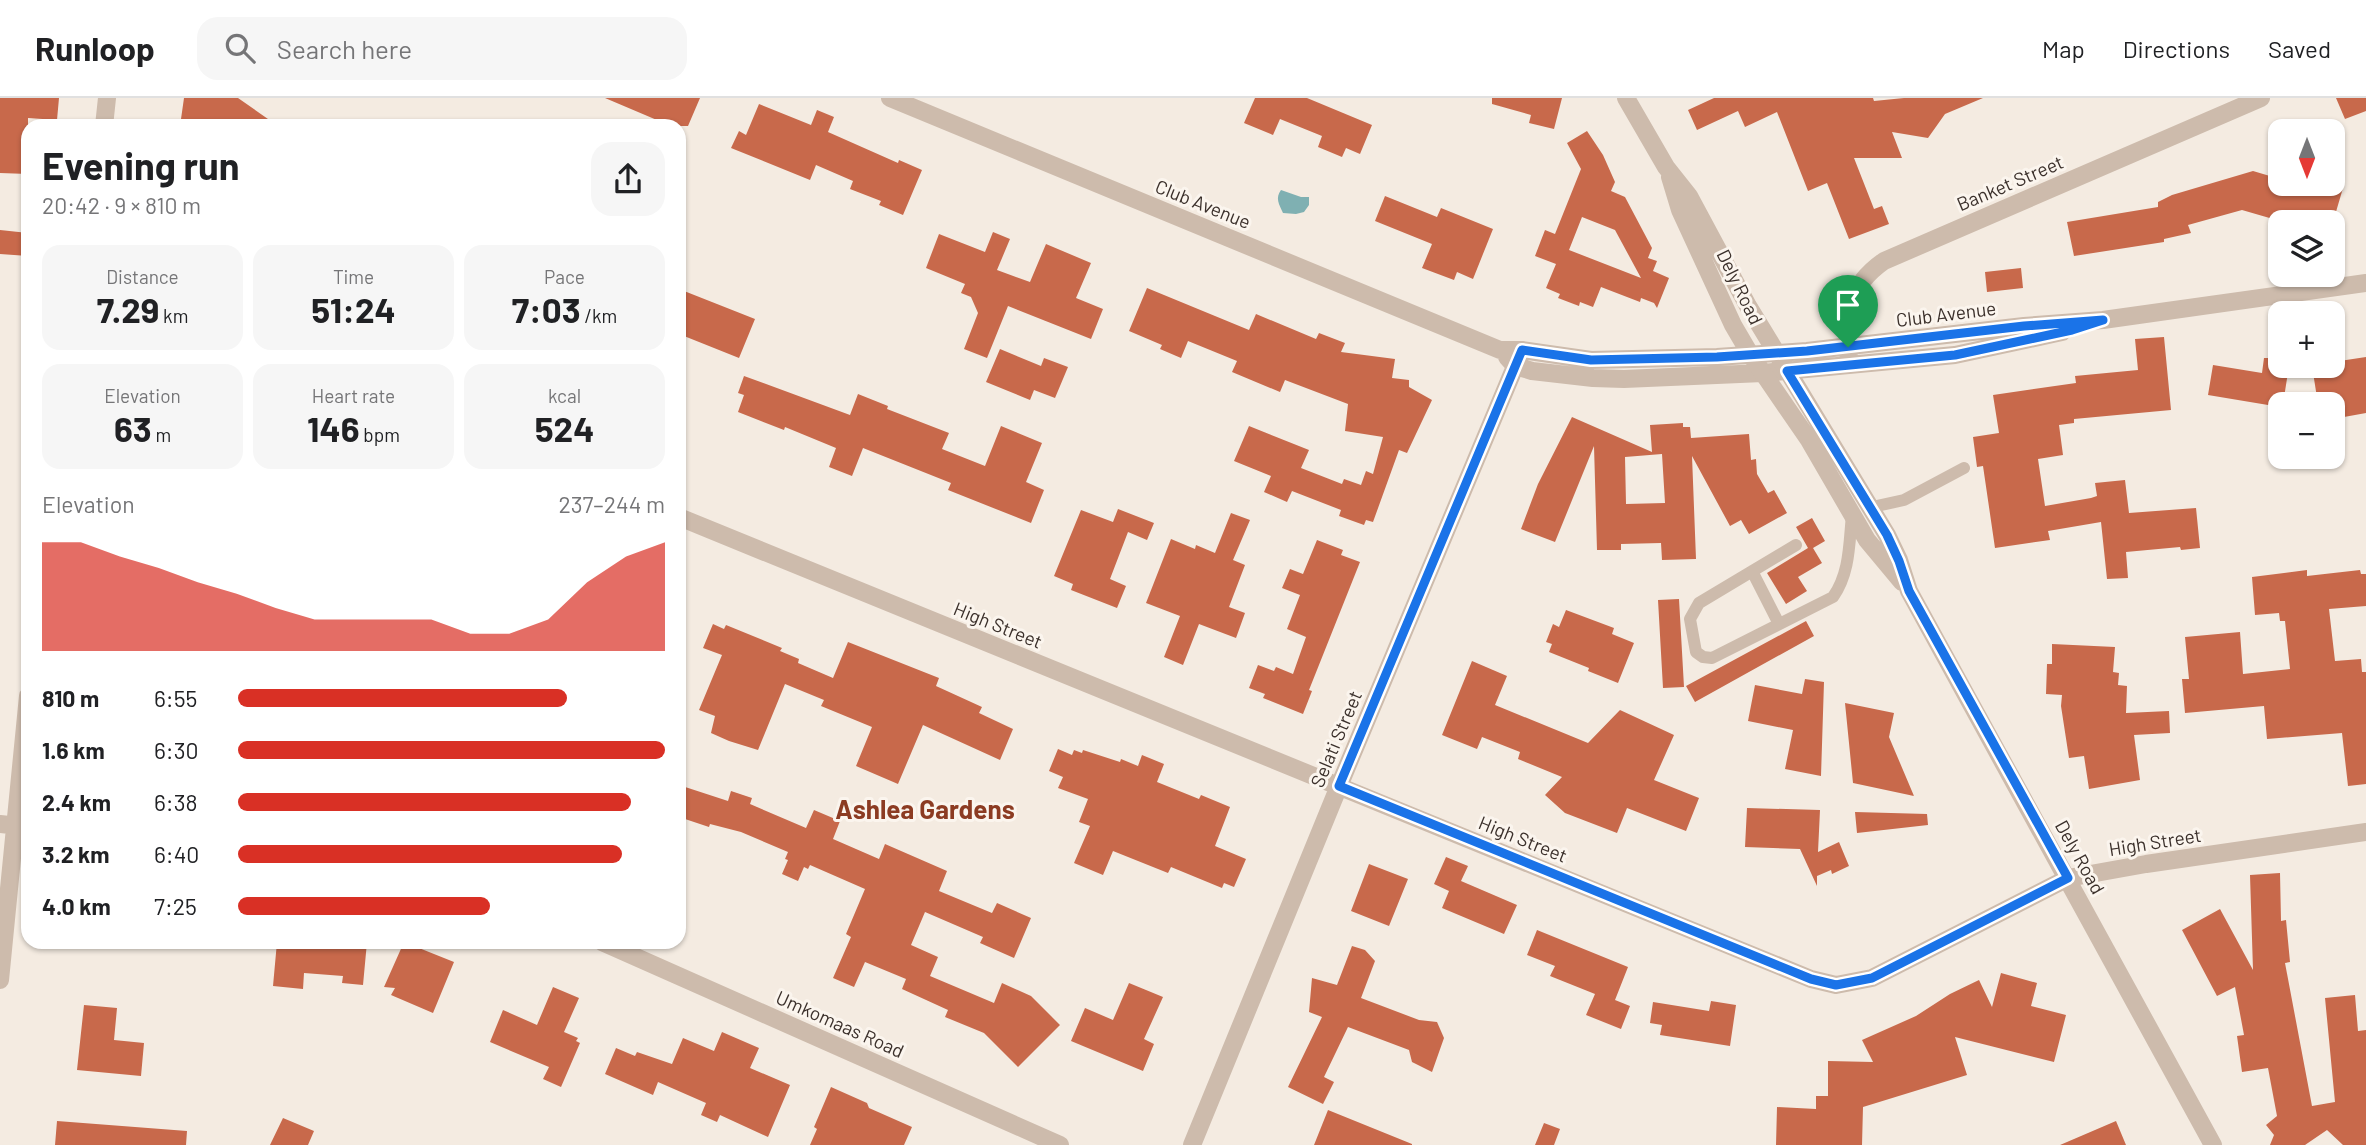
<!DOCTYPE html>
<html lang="en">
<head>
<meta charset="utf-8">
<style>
  body { margin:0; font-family:Barlow,sans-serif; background:#f6f6f6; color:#202124; height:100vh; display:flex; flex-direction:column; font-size:26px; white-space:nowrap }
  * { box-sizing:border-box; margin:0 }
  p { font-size:23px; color:#757577 }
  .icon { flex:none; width:38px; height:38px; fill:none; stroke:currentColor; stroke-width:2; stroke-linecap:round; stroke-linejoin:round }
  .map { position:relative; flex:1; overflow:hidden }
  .panel { position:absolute; left:21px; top:21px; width:665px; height:830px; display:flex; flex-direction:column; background:#fff; border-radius:21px; box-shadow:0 2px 5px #0004 }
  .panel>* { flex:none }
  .needle { width:46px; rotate:180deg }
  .buttons { position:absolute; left:2268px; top:21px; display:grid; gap:14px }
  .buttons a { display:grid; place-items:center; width:77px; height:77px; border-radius:14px; background:#fff; box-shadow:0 2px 5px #0004; font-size:35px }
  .pin { position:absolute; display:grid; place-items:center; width:60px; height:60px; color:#fff; margin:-72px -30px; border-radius:50% 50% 50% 0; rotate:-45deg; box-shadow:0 0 7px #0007 }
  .pin .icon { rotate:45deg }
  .round { display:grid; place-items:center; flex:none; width:74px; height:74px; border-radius:21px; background:#f6f6f6 }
  .overview { display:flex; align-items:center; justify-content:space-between; height:119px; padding:0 21px }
  h1 { font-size:38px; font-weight:700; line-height:52px }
  .stats { display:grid; grid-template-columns:repeat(3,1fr); gap:10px; height:119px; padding:7px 21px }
  .stats div { display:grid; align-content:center; border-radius:18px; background:#f6f6f6; text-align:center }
  .stats b { font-size:35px; font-weight:700 }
  .stats small { font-size:19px; font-weight:400 }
  .stats p { font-size:19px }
  .chart { height:196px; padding:14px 21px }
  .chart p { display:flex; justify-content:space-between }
  .chart svg { width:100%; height:126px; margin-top:7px; fill:#d93025; opacity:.7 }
  ul { padding:0 21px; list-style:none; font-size:23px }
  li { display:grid; grid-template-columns:112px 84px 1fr; align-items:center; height:52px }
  li i { height:18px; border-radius:9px; background:#d93025 }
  header { display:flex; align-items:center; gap:42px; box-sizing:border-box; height:98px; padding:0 35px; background:#fff; border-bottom:2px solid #e0e0e0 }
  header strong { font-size:33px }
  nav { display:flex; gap:38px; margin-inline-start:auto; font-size:24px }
  .search { width:490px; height:63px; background:#f6f6f6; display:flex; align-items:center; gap:18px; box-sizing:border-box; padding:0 24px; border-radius:21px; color:#757577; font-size:26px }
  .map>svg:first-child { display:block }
</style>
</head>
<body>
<header>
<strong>Runloop</strong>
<div class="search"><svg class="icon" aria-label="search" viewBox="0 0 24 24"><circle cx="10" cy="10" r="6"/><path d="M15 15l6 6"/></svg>Search here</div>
<nav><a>Map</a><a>Directions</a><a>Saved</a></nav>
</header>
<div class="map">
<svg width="2366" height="1047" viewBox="0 0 2366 1047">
  <rect width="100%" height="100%" fill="#f4ebe1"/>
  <!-- water -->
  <path fill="#7fb0b2" d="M1281 92 1301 99H1309V107L1304 114 1296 116 1283 115C1279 106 1275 100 1281 92Z"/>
  <!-- building -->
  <path fill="#c8694b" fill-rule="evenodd" d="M0 0H59L57 22 28 20V76L0 75Z
    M184 0H238L278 28H214L181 21Z
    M605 0H700L688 28H671Z
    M1255 0H1307L1372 27 1360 56 1346 50 1342 59 1318 49 1322 38 1280 21 1273 37 1244 25Z
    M1492 0H1562L1554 31 1529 25 1531 17 1492 6Z
    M1714 0H1873L1874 3 1904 0H1983L1945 16 1928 40 1892 34 1902 60H1854L1874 111 1882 108 1889 126 1849 141 1827 85 1808 93 1777 14 1745 29 1738 13 1697 32 1688 12Z
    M2336 0H2366V13L2345 21Z
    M759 6 811 27 817 12 834 19 828 34 898 65 899 62 922 72 903 117 879 107 881 103 850 91 853 83 816 67 810 82 731 50 739 33 746 37Z
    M1587 33 1603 57 1615 84 1611 93 1625 99 1652 150 1648 160 1657 163 1653 173 1669 180 1657 210 1654 205 1641 200 1640 204 1601 189 1593 209 1580 204 1579 208 1558 200 1560 196 1546 190 1556 166 1535 158 1545 132 1555 136 1581 71 1567 45ZM1582 119 1615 132 1641 180 1569 152Z
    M2253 73 2280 81V86H2295L2322 94 2324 86 2343 90 2333 124H2299L2274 117 2273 121 2242 112 2188 127 2191 135 2164 141V144L2074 158 2067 124 2158 109V104L2172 97Z
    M1385 98 1437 119 1441 110 1493 131 1473 181 1457 174 1454 182 1422 170 1432 146 1375 123Z
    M0 132 28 135V158L0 156Z
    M993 134 1010 141 997 172 1030 184 1046 146 1091 165 1076 200 1103 211 1091 241 1008 208 987 260 964 251 978 215 971 199 961 195 965 186 926 170 939 136 985 154Z
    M2021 170 2023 190 1987 194 1985 174Z
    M1147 190 1249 232 1256 216 1316 241 1319 235 1345 245 1341 254 1395 261 1392 280 1409 282V289L1432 302 1407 355 1399 352 1373 424 1366 422 1364 427 1339 418 1341 412 1292 393 1287 404 1264 394 1271 378 1234 363 1249 328 1309 352 1301 370 1342 386 1344 381 1361 387 1366 373 1373 376 1383 339 1345 333 1348 306 1285 282 1280 294 1232 274 1237 263 1188 243 1181 260 1160 251 1162 247 1129 233Z
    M679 191 755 221 739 260 679 236Z
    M2164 239 2171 312 2074 321V325L2059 327 2063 357 2038 361 2045 408 2091 400 2097 398 2095 385 2125 382 2129 415 2196 410 2200 450 2181 452 2180 449 2126 454 2128 480 2107 481 2101 424 2048 433 2050 442 1995 450 1983 368 1977 369 1973 339 1999 335 1993 297 2076 285 2075 278 2138 272 2135 241Z
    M1000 251 1041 268 1044 260 1068 269 1055 300 1034 292 1030 302 986 284Z
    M2366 259V315L2333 321V306H2318L2312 268H2333V264Z
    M2264 260H2280V268H2289L2283 306H2280V309L2208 297 2213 267 2262 275Z
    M744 278 850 317 858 296 888 308 887 311 949 335 942 351 985 368 1001 328 1042 345 1026 384 1044 392 1031 425 948 392 951 385 863 350 852 378 829 369 836 350 785 329 784 332 738 314 744 297 738 295Z
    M1572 319 1652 354 1650 327 1683 325V329H1690L1691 340 1749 336 1751 362 1756 361 1757 376 1768 395 1774 392 1787 415 1749 436 1741 422 1730 428 1692 358 1696 461 1662 462 1661 445 1621 446V452H1597L1594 348 1555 444 1521 431 1538 386ZM1662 356 1665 405 1626 406 1625 359Z
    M1118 411 1154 425 1147 442 1128 434 1110 481 1126 488 1117 510 1071 492 1073 486 1054 478 1081 412 1113 424Z
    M1231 415 1250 422 1233 462 1245 467 1229 509 1245 515 1236 540 1199 526 1183 567 1164 559 1180 518 1146 505 1171 441 1195 451 1196 447 1215 455Z
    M1812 420 1825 443 1813 450 1822 465 1798 479 1807 493 1786 506 1767 475 1808 450 1796 429Z
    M1317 442 1343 452 1341 457 1360 464 1309 592 1312 593 1303 616 1263 600 1265 596 1249 590 1258 567 1274 573 1276 569 1293 576 1306 539 1287 531 1300 497 1282 490 1290 471 1303 476Z
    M2307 472V478L2360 472 2361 476H2366V508L2329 511 2335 563 2361 561 2362 574H2366V686L2348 688 2342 635 2267 641 2264 608 2185 615 2182 581H2189L2185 539 2240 534 2243 576 2290 571 2285 523H2280L2279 515 2255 517 2252 479Z
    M1679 501 1684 589 1663 590 1658 502Z
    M1566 512 1614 530 1612 536 1634 545 1618 585 1588 573 1589 570 1549 554 1552 546 1546 544 1553 526 1559 529Z
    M1806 523 1814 538 1695 604 1686 588Z
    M713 526 724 531 726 527 782 550 780 553 799 561 798 565 833 580 848 544 939 580 936 588 982 609 979 615 1013 631 1000 662 923 627 898 686 856 668 872 629 821 608 824 602 785 586 758 652 729 643 711 635 715 618 699 612 722 557 703 550Z
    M2052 546 2115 549 2113 574 2119 575 2118 587 2127 588 2126 615 2169 613 2170 635 2134 637 2140 682 2089 691 2084 658 2069 660 2061 608 2062 597 2046 596 2047 566H2052Z
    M1472 563 1507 578 1495 607 1588 645 1620 612 1674 637 1654 682 1699 700 1686 733 1627 710 1617 735 1565 715 1545 697 1562 679 1518 661 1520 654 1482 639 1477 651 1442 637Z
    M1805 581 1824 584 1821 678 1785 671 1793 632 1748 623 1755 587 1802 596Z
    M1845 605 1894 615 1889 639 1914 698 1853 685Z
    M1058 651 1072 657 1074 652 1082 655 1083 652 1120 664 1121 661 1138 668 1142 657 1164 666 1157 684 1199 701 1201 697 1230 709 1215 748 1246 761 1234 789 1224 785 1222 790 1171 769 1168 775 1113 753 1103 777 1074 765 1090 728 1079 724 1088 701 1058 690 1063 679 1049 673Z
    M679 687 728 703 731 693 752 700 750 706 806 730 814 712 840 723 833 741 879 761 885 746 947 773 939 793 992 815 997 805 1031 820 1014 860 980 845 983 839 925 814 911 847 938 859 930 878 994 905 1002 885 1031 898 1060 927 1018 969 984 935 945 919 948 912 902 891 906 881 865 864 854 889 833 880 851 839 846 836 865 791 810 767 808 771 804 769 798 783 782 776 788 762 785 761 788 754 741 734 710 726 709 729 679 719Z
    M1747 710 1820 712 1818 754 1839 744 1849 768 1832 776 1831 772 1817 778V788L1800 751 1745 749Z
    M1855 714 1927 716 1928 727 1857 735Z
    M1446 759 1468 768 1461 783 1517 807 1504 836 1442 810 1449 793 1434 786Z
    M1369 766 1408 781 1389 828 1351 813Z
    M2280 775 2281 823 2286 822 2290 864 2285 865 2312 1008 2335 1004 2325 900 2355 897 2358 933 2366 932V1047H2343L2327 1032 2305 1047H2270L2274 1037 2266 1027 2277 1018 2268 970 2242 974 2237 938 2244 937 2235 889 2217 898 2182 832 2220 811 2253 872 2250 777Z
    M1537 832 1628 869 1615 902 1630 908 1621 931 1586 917 1595 896 1550 878 1555 868 1527 857Z
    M277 844H367L363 887 342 885 343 878 304 875 303 891 273 888Z
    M404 844 454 864 433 915 391 897 395 890 384 889Z
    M1352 848 1365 852 1375 863 1361 900 1419 922 1437 924 1444 940 1432 974 1412 964 1409 952 1348 929 1324 979 1334 984 1323 1006 1288 989 1322 919 1309 914 1312 880 1337 887Z
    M2001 875 2037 885 2031 908 2066 917 2054 964 1955 939 1967 977 1863 1009 1862 1047H1776L1777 1009 1816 1011V998H1828V963L1873 964 1862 942 1916 918 1950 896 1979 882 1992 909Z
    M1129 885 1163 899 1144 941 1154 946 1143 973 1071 943 1085 910 1113 922Z
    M553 889 579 900 564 934 578 940 576 943 580 945 561 989 543 981 549 969 490 944 503 912 537 927Z
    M1711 903 1736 907 1730 948 1660 937 1662 927 1650 925 1653 904 1709 913Z
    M84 907 117 910 114 942 144 945 141 978 77 972Z
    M722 934 759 950 750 970 790 987 768 1039 720 1017 717 1024 701 1017 706 1005 658 984 653 997 605 976 616 950 635 958 637 954 672 966 683 940 714 953Z
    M831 989 867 1005 869 1010 912 1029 904 1047H810L817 1031 814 1029Z
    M1328 1012 1412 1046V1047H1314Z
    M283 1020 314 1033 308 1047H270Z
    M57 1023 187 1033 186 1047H55Z
    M2116 1023 2126 1047H2060Z
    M1544 1025 1560 1031 1554 1047H1535Z"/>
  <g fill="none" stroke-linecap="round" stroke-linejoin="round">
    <!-- service -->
    <path stroke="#cdbbac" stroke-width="12" d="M1872 409 1904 402 1964 370
      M1796 447 1699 505 1690 521 1696 554 1703 559 1712 560 1833 499C1850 475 1849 446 1852 417
      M1752 473 1779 526"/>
    <!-- minor -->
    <path stroke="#cdbbac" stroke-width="18" d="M890 0 1500 252H1522L1591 262 1717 259 1807 253 2024 228 2103 222 2366 185
      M104 28 107 0
      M1507 259 1515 268 1532 273 1593 280 1624 281 1763 275 1955 257 2062 234
      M1849 260C1845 216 1847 189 1884 163L2261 0
      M679 419 1811 881 1836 887 1872 880 2068 780 2146 766 2366 734
      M0 726 28 729
      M602 844 1060 1047
      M0 882 28 598
      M1192 1047 1339 688 1522 252"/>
    <!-- tertiary -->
    <path stroke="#cdbbac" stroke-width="18" d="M1626 0 1666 69 1689 98 1748 208 1887 437 1899 462 1909 493 2213 1047
      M1670 79 1680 112 1733 227 1750 256 1809 342 1867 442 1902 484"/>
  </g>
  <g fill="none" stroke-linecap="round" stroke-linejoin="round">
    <!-- route casing -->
    <g stroke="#fff" stroke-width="14">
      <path id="route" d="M2103 222 2072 232 1955 257 1787 273 1887 437 1899 463 1909 493 2068 780 1872 880 1836 887 1811 881 1339 688 1522 252 1591 262 1717 259 1807 253 2024 228Z"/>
    </g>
    <!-- route -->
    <use href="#route" stroke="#1a73e8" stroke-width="9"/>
  </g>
  <g text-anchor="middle" stroke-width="6" stroke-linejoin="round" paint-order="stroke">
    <!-- street labels -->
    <g font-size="19" fill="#3b302b" stroke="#fbf5ee">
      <text transform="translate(2010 85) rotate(-23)" y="7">Banket Street</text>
      <text transform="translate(1203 106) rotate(22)" y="7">Club Avenue</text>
      <text transform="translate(1740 189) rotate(64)" y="7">Dely Road</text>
      <text transform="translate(1946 216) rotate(-7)" y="7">Club Avenue</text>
      <text transform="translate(998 527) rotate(22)" y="7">High Street</text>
      <text transform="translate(1336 641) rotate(-67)" y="7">Selati Street</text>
      <text transform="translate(1523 741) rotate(22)" y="7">High Street</text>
      <text transform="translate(2155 744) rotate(-9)" y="7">High Street</text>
      <text transform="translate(2080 759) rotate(61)" y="7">Dely Road</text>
      <text transform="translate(840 926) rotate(24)" y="7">Umkomaas Road</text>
    </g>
    <!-- district labels -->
    <g font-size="26" font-weight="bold" fill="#8c3b22" stroke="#fbf5ee">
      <text x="925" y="721">Ashlea Gardens</text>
    </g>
  </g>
</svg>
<div class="buttons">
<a><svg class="needle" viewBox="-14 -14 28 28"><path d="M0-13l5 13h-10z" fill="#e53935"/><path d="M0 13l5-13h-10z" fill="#757577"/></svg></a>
<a><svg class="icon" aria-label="layers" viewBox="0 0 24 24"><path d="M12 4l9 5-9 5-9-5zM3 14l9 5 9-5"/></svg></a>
<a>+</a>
<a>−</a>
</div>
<div class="pin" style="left:1848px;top:249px;background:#1e9e55"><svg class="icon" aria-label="arrive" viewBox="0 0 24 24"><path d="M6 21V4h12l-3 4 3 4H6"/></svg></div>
<section class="panel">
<div class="overview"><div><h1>Evening run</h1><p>20:42 · 9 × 810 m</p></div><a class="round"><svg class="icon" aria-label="share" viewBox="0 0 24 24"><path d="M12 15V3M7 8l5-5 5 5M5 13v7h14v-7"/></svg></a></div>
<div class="stats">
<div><p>Distance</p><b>7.29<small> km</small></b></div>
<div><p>Time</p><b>51:24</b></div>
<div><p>Pace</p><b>7:03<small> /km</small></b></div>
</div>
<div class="stats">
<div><p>Elevation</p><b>63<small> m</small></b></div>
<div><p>Heart rate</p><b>146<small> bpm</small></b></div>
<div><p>kcal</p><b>524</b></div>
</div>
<div class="chart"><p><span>Elevation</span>237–244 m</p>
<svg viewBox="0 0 160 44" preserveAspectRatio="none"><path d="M0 44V6L10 6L20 11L30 15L40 20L50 24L60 29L70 33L80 33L90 33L100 33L110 38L120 38L130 33L140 20L150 11L160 6V44z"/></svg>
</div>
<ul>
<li><b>810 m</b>6:55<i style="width:77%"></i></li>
<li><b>1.6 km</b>6:30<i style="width:100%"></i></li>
<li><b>2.4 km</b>6:38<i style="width:92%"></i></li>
<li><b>3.2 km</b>6:40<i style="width:90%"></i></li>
<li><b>4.0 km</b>7:25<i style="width:59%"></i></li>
</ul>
</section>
</div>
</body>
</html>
